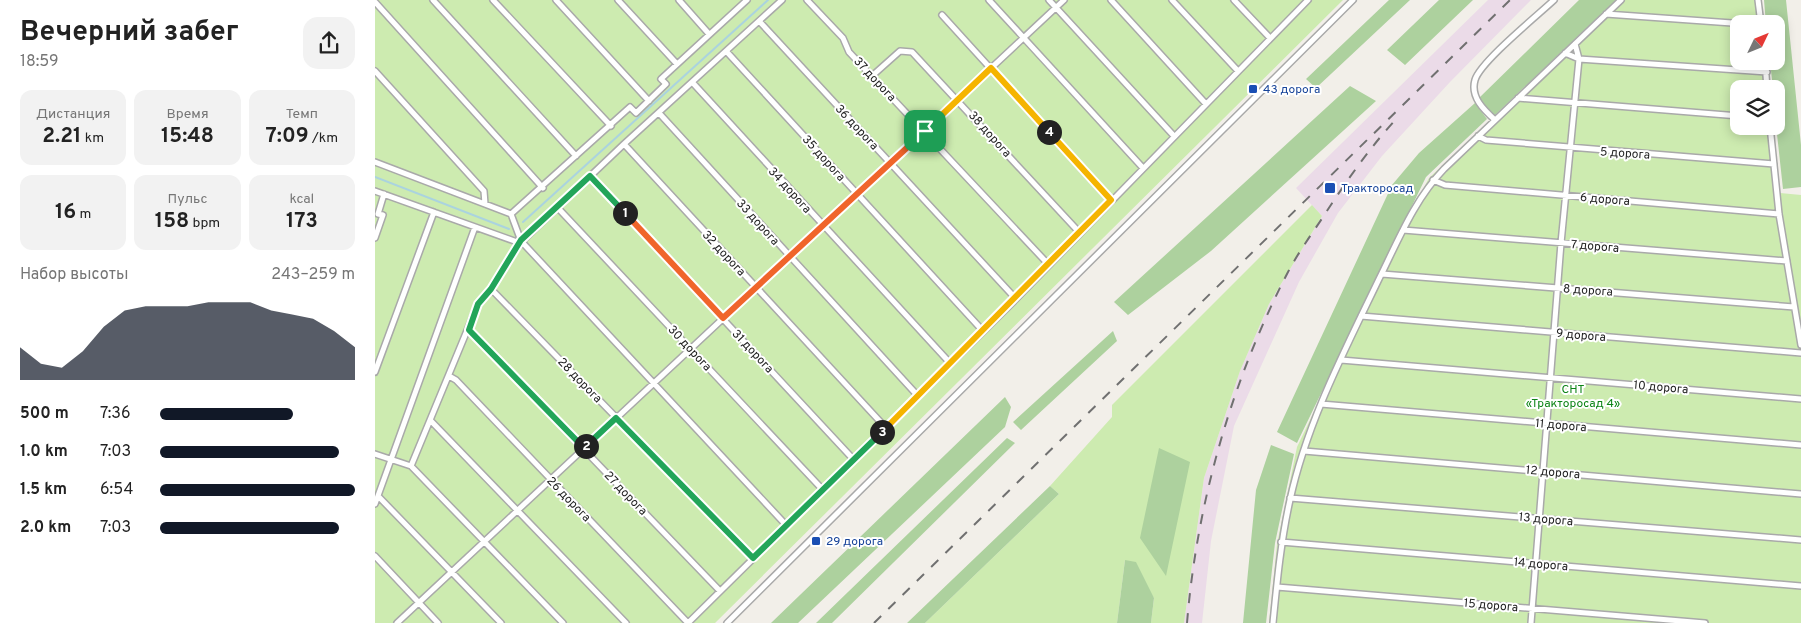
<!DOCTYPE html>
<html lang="ru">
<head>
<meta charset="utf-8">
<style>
  body { margin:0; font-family:Overpass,sans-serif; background:#f2f2f2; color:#222; height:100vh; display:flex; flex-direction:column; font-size:19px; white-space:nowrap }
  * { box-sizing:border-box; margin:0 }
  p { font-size:16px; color:#767676 }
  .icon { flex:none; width:28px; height:28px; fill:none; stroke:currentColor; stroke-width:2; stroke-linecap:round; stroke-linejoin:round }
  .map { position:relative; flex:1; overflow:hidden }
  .panel { display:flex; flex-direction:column; background:#fff; width:375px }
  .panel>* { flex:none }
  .needle { width:32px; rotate:47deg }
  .buttons { position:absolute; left:1355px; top:15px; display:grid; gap:10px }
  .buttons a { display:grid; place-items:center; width:55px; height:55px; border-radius:10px; background:#fff; box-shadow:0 2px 12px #0003; font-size:25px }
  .pin { position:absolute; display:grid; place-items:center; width:42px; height:42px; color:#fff; margin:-21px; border-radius:10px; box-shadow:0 2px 8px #0006 }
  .km { position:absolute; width:25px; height:25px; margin:-12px; border-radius:50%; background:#222; color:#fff; font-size:14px; line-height:25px; text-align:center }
  .round { display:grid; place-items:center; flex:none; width:52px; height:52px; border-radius:15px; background:#f2f2f2 }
  .summary { display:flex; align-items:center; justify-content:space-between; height:85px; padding:0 20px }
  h1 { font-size:28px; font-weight:700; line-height:38px }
  .figures { display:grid; grid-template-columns:repeat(3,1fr); gap:8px; height:85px; padding:5px 20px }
  .figures div { display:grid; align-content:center; border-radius:12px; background:#f2f2f2; text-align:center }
  .figures b { font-size:21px; font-weight:700 }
  .figures small { font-size:14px; font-weight:400 }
  .figures p { font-size:14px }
  .chart { height:140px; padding:10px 20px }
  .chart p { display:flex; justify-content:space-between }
  .chart svg { width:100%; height:90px; margin-top:5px; fill:#111827; opacity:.7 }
  ul { padding:0 20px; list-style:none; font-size:16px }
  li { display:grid; grid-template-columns:80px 60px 1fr; align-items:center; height:38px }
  li i { height:12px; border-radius:6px; background:#111827 }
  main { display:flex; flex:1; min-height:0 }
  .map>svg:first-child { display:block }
</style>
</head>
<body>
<main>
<section class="panel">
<div class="summary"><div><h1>Вечерний забег</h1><p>18:59</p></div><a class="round"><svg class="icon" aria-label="share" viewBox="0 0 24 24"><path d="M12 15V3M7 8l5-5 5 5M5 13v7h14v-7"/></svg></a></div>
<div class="figures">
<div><p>Дистанция</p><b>2.21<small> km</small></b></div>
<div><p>Время</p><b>15:48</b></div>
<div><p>Темп</p><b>7:09<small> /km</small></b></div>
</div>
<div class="figures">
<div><b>16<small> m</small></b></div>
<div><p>Пульс</p><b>158<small> bpm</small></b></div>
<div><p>kcal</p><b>173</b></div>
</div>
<div class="chart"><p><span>Набор высоты</span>243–259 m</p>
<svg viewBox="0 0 160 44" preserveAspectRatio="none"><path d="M0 44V28L10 36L20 38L30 30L40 18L50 10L60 8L70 8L80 8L90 6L100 6L110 6L120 10L130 12L140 14L150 20L160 28V44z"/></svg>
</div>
<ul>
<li><b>500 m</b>7:36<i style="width:68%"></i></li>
<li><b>1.0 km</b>7:03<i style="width:92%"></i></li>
<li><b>1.5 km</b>6:54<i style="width:100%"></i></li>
<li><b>2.0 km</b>7:03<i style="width:92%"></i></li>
</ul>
</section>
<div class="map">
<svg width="1426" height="623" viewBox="0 0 1426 623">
  <rect width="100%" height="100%" fill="#f2efe9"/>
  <!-- industrial -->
  <path fill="#ebdbe8" d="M1113 0H1156L1075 82 1007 156 963 213 924 282 859 426 836 541 827 623H809L829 478 865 371 894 304 947 216 921 188Z"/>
  <!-- grass -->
  <path fill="#cdebb0" d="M0 0H968L340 623H0Z
    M1243 0H1385L1388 24H1364V61H1392L1395 89H1364V126H1398L1405 193 1426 195V623H894L902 544 922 447 1029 225 1054 178Z
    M937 205 947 216 894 304 865 371 829 478 809 623H776L779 598 750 560 742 623H550L684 494 675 486 737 417V405Z"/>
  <!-- forest -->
  <path fill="#add19e" d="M1014 0H1035L941 88 931 79Z
    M1064 0H1098L1030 65 1012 50Z
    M1204 0H1241L1119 116 1104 98Z
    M1389 0H1411L1426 145V187L1408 189 1401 125V89H1398L1395 61H1401V24H1391Z
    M975 86 1001 101 836 251 753 315 739 302Z
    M1100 103 1112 119 1051 177 922 443 902 432 1017 185 1044 153Z
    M738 331 742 341 646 430 638 422Z
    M630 397 636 407 630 427 423 623H396Z
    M632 438 640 443 457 623H441Z
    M896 445 919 454 900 543 891 623H868L881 490Z
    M784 448 815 462 791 576 765 538Z
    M675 486 684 494 550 623H532Z
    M750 560 761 562 779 598 776 623H742Z"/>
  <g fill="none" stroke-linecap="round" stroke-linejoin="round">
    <!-- stream -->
    <path stroke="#aad3df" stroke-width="2" d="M0 177 134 229
      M148 222 393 0"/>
    <!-- minor casing -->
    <g stroke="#a9a9a9" stroke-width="8">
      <path id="minor" d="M58 0 201 156
        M118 0 236 126
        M181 0 274 101
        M243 0 302 64
        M304 0 334 34
        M432 0 468 38 474 52 674 265
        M614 0 768 168
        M674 0 799 136
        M736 0 831 104
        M797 0 863 71
        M859 0 895 38
        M1383 0 1386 24
        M0 2 168 188
        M1231 14 1371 24
        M567 15 736 201
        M384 21 641 299
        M351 51 608 331
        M1190 53 1204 59 1392 72
        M1390 61 1392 89
        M0 71 109 191 110 204
        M497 76 525 51 537 52 704 232
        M317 82 575 363
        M1143 98 1364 116
        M284 113 543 396
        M1120 120C1109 110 1095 97 1100 80 1105 62 1163 15 1179 0
        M1395 126 1404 214 1426 345
        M1103 136 1111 140 1399 164
        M249 144 511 428
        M0 162 136 214
        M215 176 479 460
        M1058 180 1070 185 1404 214
        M0 191 145 243 249 144 407 0
        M182 207 448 490
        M136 214 146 241 411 525
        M136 214 255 107 261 113 291 84 286 79 372 0
        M1028 230 1412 261
        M0 238 8 215 3 214 9 194
        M1007 274 1419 307
        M116 289 378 558
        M986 316 1426 353
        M94 330 345 591
        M966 360 1426 399
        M0 372 59 212
        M74 376 81 380 313 623
        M946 404 1426 445
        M56 421 251 623
        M929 451 1426 494
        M0 454 36 466 188 623
        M36 466 103 304 116 289 145 243
        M3 496 126 623
        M915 498 1426 540
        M0 504 100 227
        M906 542 1426 586
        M0 556 63 623
        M902 587 1330 623
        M22 623 689 0
        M313 623 641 299 933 0
        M352 623 978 0
        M898 623C902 582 906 540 915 500 932 422 970 350 1004 279 1023 241 1039 200 1069 169L1246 0
        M1156 623 1186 243 1204 59 1200 44"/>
    </g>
    <!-- minor -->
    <use href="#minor" stroke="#fff" stroke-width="5"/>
    <!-- rail -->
    <path stroke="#707070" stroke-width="2" stroke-dasharray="10 10" stroke-linecap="butt" d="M499 623 1135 0
      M812 623C822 501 857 380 913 272 923 253 936 235 948 217 970 183 995 147 1023 117"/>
  </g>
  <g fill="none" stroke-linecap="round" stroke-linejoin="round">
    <!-- split-1 casing -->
    <g stroke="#fff" stroke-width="10">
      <path id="split-1" d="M250 213 348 318 550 131"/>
    </g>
    <!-- split-2 casing -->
    <g stroke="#fff" stroke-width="10">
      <path id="split-2" d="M211 446 209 448 94 330 103 304 116 289 146 240 215 176 250 213"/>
    </g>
    <!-- split-3 casing -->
    <g stroke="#fff" stroke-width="10">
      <path id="split-3" d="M211 446 241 418 378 558 507 432"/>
    </g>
    <!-- split-4 casing -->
    <g stroke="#fff" stroke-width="10">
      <path id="split-4" d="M507 432 736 200 674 132"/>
    </g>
    <!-- split-5 casing -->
    <g stroke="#fff" stroke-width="10">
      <path id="split-5" d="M550 131 616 68 674 132"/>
    </g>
    <!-- split-1 -->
    <use href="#split-1" stroke="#f0652b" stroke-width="6"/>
    <!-- split-2 -->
    <use href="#split-2" stroke="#22a559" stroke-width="6"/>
    <!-- split-3 -->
    <use href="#split-3" stroke="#22a559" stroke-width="6"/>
    <!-- split-4 -->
    <use href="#split-4" stroke="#f5b400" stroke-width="6"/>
    <!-- split-5 -->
    <use href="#split-5" stroke="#f5b400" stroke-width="6"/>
  </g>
  <!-- markers -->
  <g fill="#1a4fb4" stroke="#fff" stroke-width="2">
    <rect x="873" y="84" width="10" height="10" rx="2.5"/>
    <rect x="949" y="182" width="12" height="12" rx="2.5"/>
    <rect x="436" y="536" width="10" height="10" rx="2.5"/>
  </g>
  <g text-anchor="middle" stroke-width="4" stroke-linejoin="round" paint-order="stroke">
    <!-- street labels -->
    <g font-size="12" fill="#222" stroke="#fff">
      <text transform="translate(500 79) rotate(47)" y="4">37 дорога</text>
      <text transform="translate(482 127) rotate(47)" y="4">36 дорога</text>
      <text transform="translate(615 134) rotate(48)" y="4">38 дорога</text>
      <text transform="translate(1250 153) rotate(4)" y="4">5 дорога</text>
      <text transform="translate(449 158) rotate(48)" y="4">35 дорога</text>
      <text transform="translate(415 190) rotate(48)" y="4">34 дорога</text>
      <text transform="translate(1230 199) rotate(5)" y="4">6 дорога</text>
      <text transform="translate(383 222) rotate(48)" y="4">33 дорога</text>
      <text transform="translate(1220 246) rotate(5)" y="4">7 дорога</text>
      <text transform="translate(349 253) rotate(47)" y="4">32 дорога</text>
      <text transform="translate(1213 290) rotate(4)" y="4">8 дорога</text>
      <text transform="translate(1206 335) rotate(5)" y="4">9 дорога</text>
      <text transform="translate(315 348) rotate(47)" y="4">30 дорога</text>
      <text transform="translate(378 351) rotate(47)" y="4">31 дорога</text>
      <text transform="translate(205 380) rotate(46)" y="4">28 дорога</text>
      <text transform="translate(1286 387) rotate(5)" y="4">10 дорога</text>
      <text transform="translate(1186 425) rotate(5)" y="4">11 дорога</text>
      <text transform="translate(1178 472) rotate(5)" y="4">12 дорога</text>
      <text transform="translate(251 493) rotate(46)" y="4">27 дорога</text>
      <text transform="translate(194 499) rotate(46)" y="4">26 дорога</text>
      <text transform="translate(1171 519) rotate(5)" y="4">13 дорога</text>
      <text transform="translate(1166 564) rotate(5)" y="4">14 дорога</text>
      <text transform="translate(1116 605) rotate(5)" y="4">15 дорога</text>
    </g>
    <!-- transit labels -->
    <g font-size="12" fill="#164399" stroke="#fff" text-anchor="start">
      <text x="888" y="93">43 дорога</text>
      <text x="966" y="192">Тракторосад</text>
      <text x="451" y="545">29 дорога</text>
    </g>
    <!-- park labels -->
    <g font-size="12" fill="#0c8416" stroke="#fff">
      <text x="1198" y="393">СНТ<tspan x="1198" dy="14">«Тракторосад 4»</tspan></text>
    </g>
  </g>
</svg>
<div class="buttons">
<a><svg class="needle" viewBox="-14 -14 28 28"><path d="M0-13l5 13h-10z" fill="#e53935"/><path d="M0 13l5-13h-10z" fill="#767676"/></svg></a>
<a><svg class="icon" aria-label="layers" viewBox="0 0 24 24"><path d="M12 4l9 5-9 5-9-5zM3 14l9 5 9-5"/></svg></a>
</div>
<div class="pin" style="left:550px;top:131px;background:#1e9e55"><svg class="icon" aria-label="arrive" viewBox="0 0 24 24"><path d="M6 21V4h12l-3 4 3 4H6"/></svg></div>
<b class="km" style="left:250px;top:213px">1</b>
<b class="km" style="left:211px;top:446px">2</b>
<b class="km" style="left:507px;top:432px">3</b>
<b class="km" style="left:674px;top:132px">4</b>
</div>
</main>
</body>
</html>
